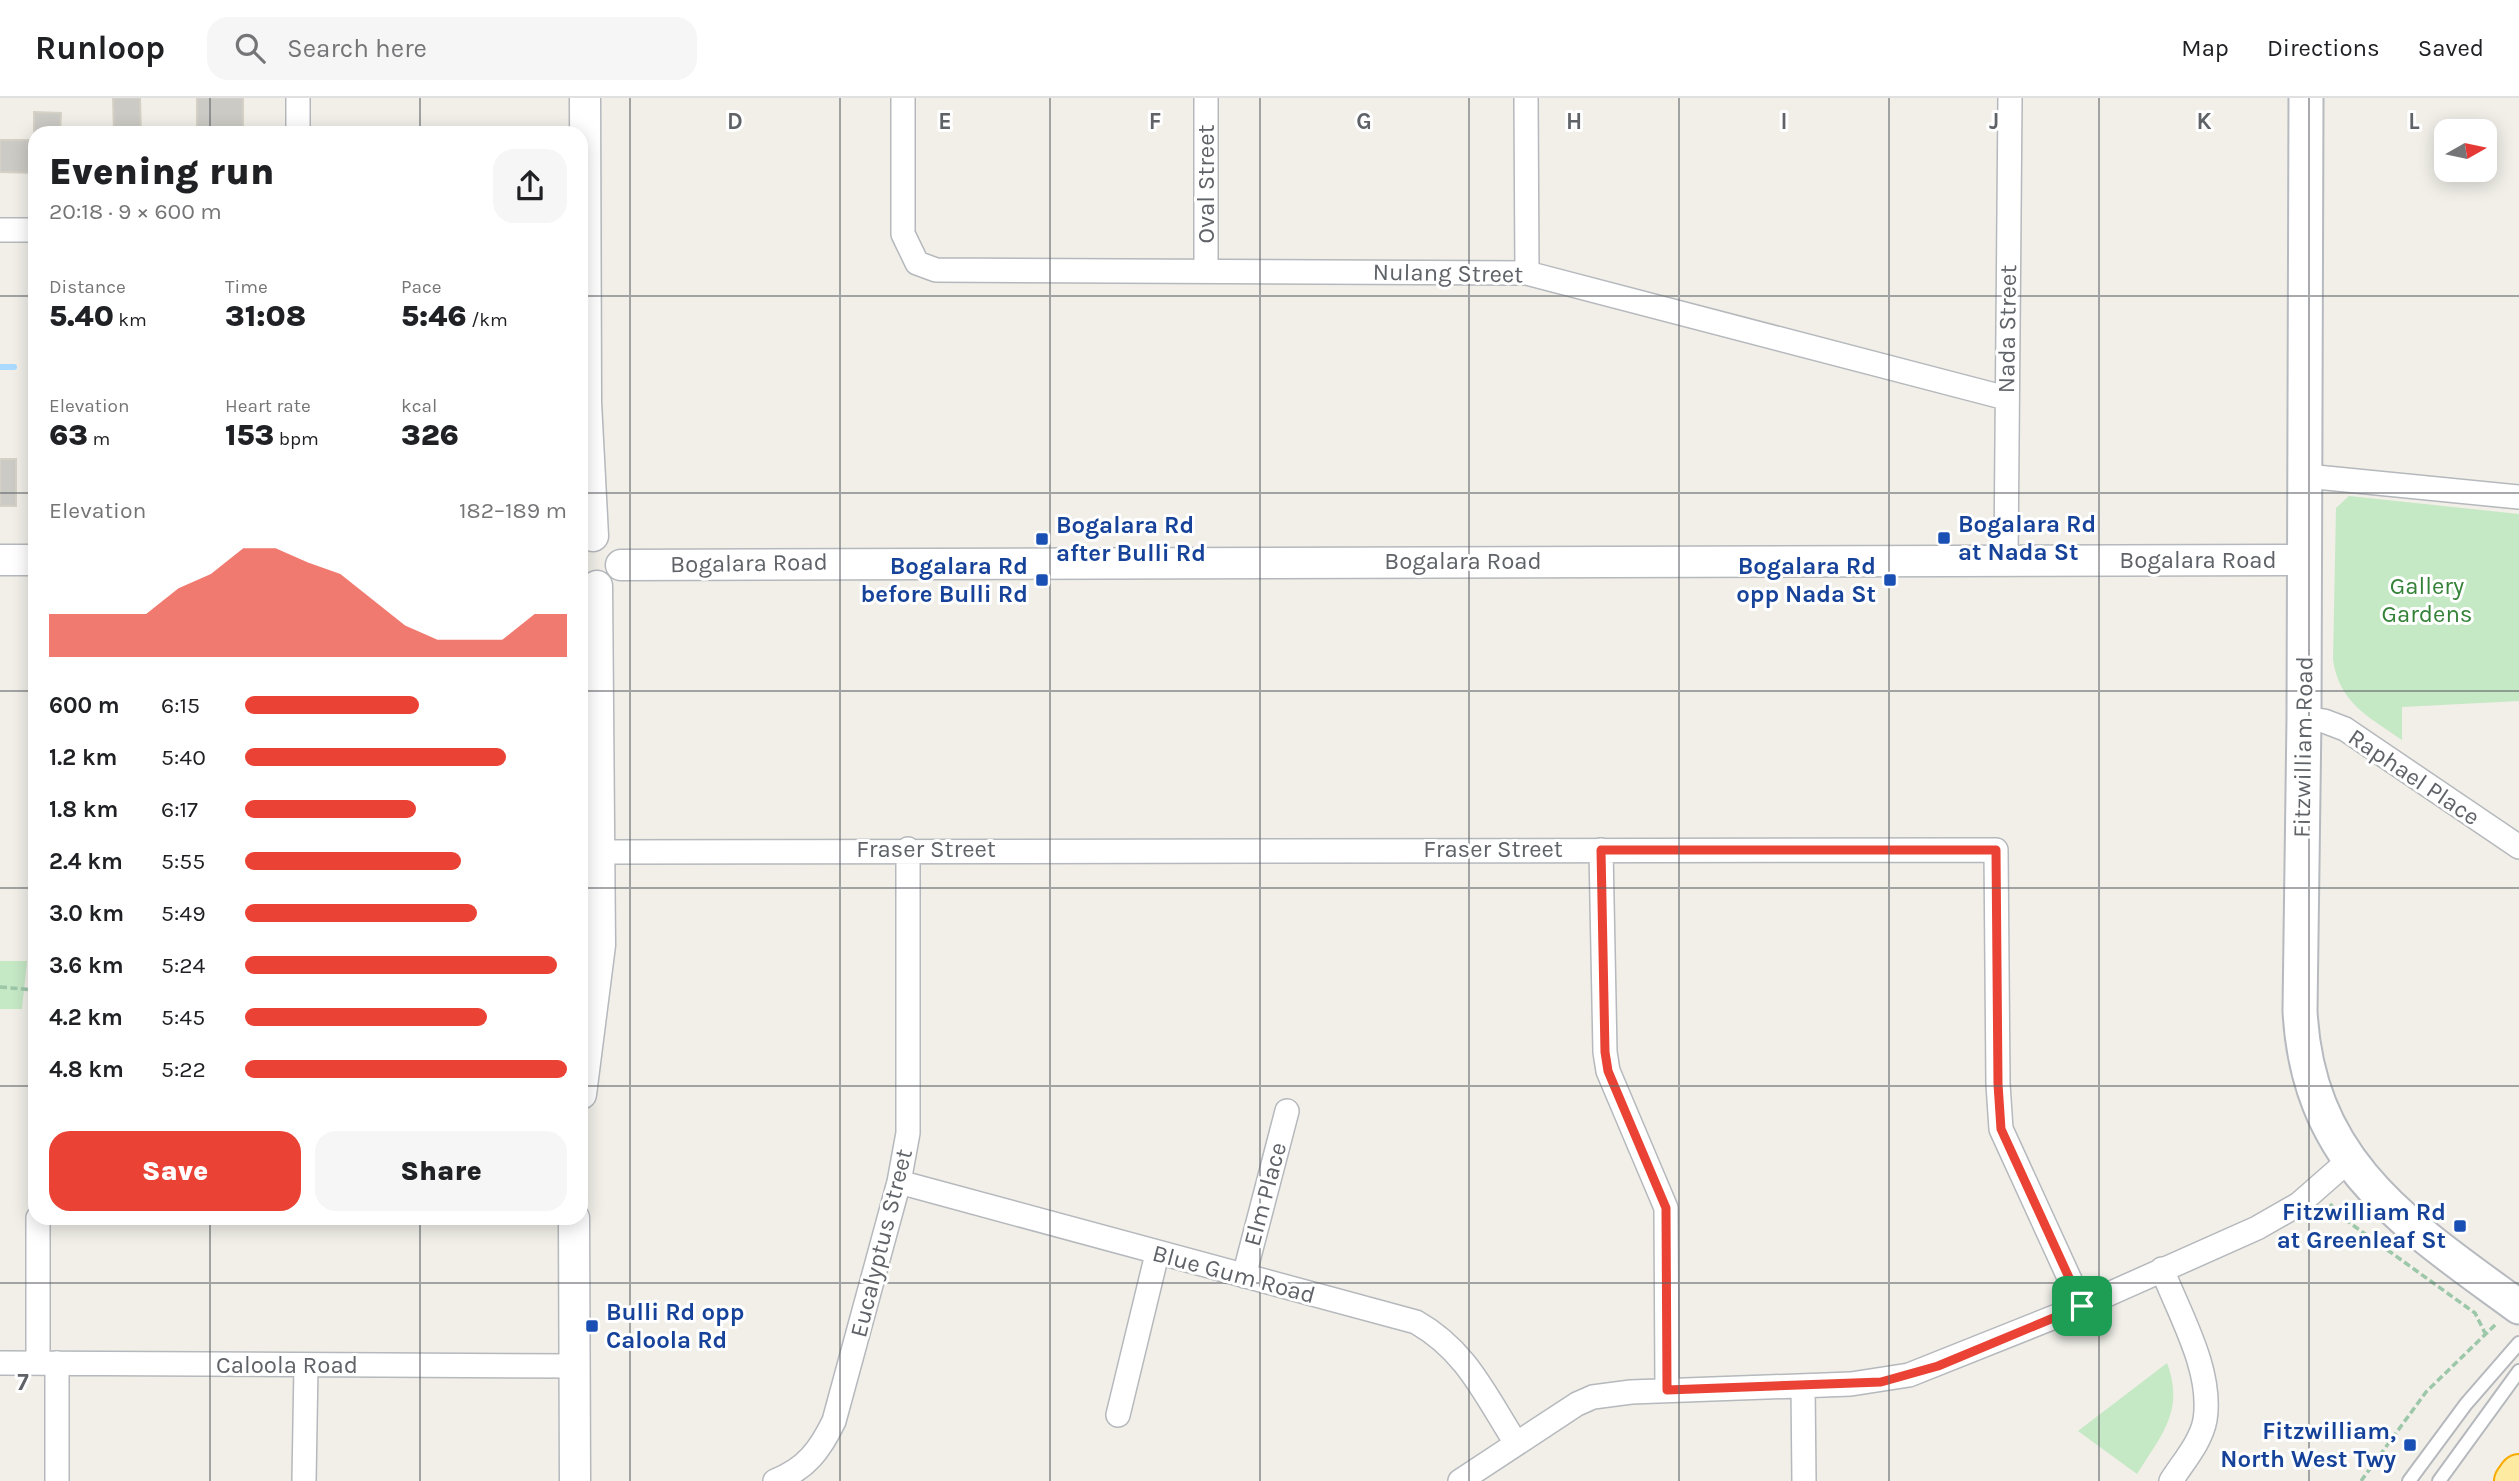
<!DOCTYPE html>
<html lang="en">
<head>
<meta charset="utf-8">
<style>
  body { margin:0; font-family:Karla,sans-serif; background:#f6f6f6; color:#202124; height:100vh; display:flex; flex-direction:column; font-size:26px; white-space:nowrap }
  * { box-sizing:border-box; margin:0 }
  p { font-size:23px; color:#757577 }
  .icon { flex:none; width:38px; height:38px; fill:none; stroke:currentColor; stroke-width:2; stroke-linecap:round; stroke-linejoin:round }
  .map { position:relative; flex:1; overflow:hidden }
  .side { position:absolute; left:28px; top:28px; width:560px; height:1099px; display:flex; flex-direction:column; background:#fff; border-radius:21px; box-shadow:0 4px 18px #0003 }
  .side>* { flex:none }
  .needle { width:46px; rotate:81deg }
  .tools { position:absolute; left:2434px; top:21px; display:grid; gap:14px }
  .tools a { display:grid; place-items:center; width:63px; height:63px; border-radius:14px; background:#fff; box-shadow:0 4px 18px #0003; font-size:35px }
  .pin { position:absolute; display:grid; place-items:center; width:60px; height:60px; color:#fff; margin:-30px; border-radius:14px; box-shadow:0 4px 10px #0006 }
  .round { display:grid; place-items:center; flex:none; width:74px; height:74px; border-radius:21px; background:#f6f6f6 }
  .head { display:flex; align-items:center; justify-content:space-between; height:119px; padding:0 21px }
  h1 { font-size:38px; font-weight:800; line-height:52px }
  .metrics { display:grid; grid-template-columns:repeat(3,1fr); gap:10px; height:119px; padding:7px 21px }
  .metrics div { display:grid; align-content:center }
  .metrics b { font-size:30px; font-weight:800 }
  .metrics small { font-size:19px; font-weight:400 }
  .metrics p { font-size:19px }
  .chart { height:196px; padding:14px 21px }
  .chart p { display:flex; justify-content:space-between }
  .chart svg { width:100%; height:126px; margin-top:7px; fill:#ea4335; opacity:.7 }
  .primary-button { display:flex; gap:14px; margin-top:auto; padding:14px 21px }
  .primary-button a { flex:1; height:80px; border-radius:21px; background:#ea4335; color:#fff; font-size:28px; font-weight:800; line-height:80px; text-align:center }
  .primary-button a+a { background:#f6f6f6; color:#202124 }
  ul { padding:0 21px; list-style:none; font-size:23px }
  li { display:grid; grid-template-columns:112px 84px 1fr; align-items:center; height:52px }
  li i { height:18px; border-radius:9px; background:#ea4335 }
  header { display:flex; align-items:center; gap:42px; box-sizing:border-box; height:98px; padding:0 35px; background:#fff; border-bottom:2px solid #e0e0e0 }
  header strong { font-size:33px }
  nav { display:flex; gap:38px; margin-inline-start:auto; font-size:24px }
  .search { width:490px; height:63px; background:#f6f6f6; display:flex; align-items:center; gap:18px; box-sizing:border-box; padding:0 24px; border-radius:21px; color:#757577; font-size:26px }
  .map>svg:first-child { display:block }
</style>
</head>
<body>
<header>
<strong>Runloop</strong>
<div class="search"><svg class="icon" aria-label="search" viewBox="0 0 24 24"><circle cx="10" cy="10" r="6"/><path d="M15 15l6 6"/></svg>Search here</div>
<nav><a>Map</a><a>Directions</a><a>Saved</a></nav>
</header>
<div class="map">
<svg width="2519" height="1383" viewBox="0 0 2519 1383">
  <rect width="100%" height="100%" fill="#f1efe8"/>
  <!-- green -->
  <path fill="#c5e8c5" d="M2349 398 2519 416V603L2402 609V642C2368 618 2340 606 2333 562L2336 410Z
    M0 863H27L22 911H0Z
    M2167 1265C2185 1313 2161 1337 2137 1376L2078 1333Z"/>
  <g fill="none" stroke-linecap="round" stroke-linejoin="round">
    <!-- stream -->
    <path stroke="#aadaff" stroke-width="6" d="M0 269H14"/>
  </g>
  <!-- building -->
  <path fill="#cccac5" stroke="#d6d1c6" stroke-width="2" d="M113 0H140L141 35H114Z
    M197 0H243V35H197Z
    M34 14 61 15 60 35H34Z
    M0 42H35V75L0 74Z
    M0 361H16V408H0Z"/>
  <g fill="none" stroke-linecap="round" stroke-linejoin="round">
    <!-- service casing -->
    <g stroke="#b5b8bc" stroke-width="16">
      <path id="service" d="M2409 1383 2466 1306 2519 1245
        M2439 1383 2519 1273"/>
    </g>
    <!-- minor casing -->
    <g stroke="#b5b8bc" stroke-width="26">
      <path id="minor" d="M298 0V35
        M903 0V136L917 165 936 172 1527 175 2006 300
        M1206 0V172
        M1526 0 1527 175
        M0 132H35
        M2306 378 2519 399
        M2006 461 2010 0
        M2304 620 2324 623 2345 631 2519 749
        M1601 752 1605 954 1608 973 1666 1110 1667 1292
        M601 754 1996 752 1998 986 2001 1031 2082 1208
        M899 1084 1416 1224C1467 1253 1485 1297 1516 1345
        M2162 1171C2179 1216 2213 1272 2205 1322 2201 1344 2183 1364 2171 1383
        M1244 1178 1287 1013
        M0 1265 574 1268
        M38 1265V1120
        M1803 1288 1804 1383
        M1118 1317 1157 1156
        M57 1383V1265
        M304 1383 306 1268
        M775 1383C806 1371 820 1352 834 1323L899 1084 908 1035V751
        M1460 1383 1577 1306 1593 1299 1631 1294 1851 1286 1909 1277 2082 1208 2257 1130 2299 1106 2348 1063"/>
    </g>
    <!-- tertiary casing -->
    <g stroke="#b5b8bc" stroke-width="33">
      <path id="tertiary" d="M585 0 586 304 593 438
        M0 462H35
        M621 467 2305 462
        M581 996 600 847 597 488
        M574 1120 575 1383"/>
    </g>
    <!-- secondary casing -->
    <g stroke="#b6babf" stroke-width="37">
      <path id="secondary" d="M2306 0 2304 620 2300 913C2308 1066 2407 1127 2519 1209"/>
    </g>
    <!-- trunk casing -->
    <g stroke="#f9ab00" stroke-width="42">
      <path id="trunk" d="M2514 1383 2519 1376"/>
    </g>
    <!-- path -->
    <path stroke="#9cc7a9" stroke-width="3.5" stroke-dasharray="7 3.5" stroke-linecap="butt" d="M0 889 35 892
      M2330 1106 2343 1120 2475 1215 2485 1235
      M2361 1383 2426 1294 2496 1226"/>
    <!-- service -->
    <use href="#service" stroke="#fff" stroke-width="12"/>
    <!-- minor -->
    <use href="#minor" stroke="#fff" stroke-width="23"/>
    <!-- tertiary -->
    <use href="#tertiary" stroke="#fff" stroke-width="30"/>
    <!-- secondary -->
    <use href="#secondary" stroke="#fff" stroke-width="33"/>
    <!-- trunk -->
    <use href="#trunk" stroke="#feeaa1" stroke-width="38"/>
  </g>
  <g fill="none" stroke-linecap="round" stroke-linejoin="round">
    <!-- route casing -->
    <g stroke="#fff" stroke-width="14">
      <path id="route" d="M1601 752H1996L1998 986 2001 1031 2082 1208 1938 1268 1881 1284 1667 1292 1666 1110 1608 973 1605 954Z"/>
    </g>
    <!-- route -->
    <use href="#route" stroke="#ea4335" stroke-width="9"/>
  </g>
  <!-- grid -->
  <path fill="none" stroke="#5f6368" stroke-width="2" stroke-opacity="0.55" d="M210 0V35M420 0V35M630 0V1383M840 0V1383M1050 0V1383M1260 0V1383M1469 0V1383M1679 0V1383M1889 0V1383M2099 0V1383M2309 0V1383M0 198H35M581 198H2519M0 395H35M581 395H2519M0 593H35M581 593H2519M0 790H35M581 790H2519M0 988H35M581 988H2519M210 1120V1383M420 1120V1383M0 1185H2519"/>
  <!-- markers -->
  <g fill="#1a4fb4" stroke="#fff" stroke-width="2.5">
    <rect x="1937" y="433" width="14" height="14" rx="3.5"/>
    <rect x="1035" y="434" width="14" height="14" rx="3.5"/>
    <rect x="1035" y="475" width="14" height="14" rx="3.5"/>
    <rect x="1883" y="475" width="14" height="14" rx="3.5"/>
    <rect x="2453" y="1121" width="14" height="14" rx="3.5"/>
    <rect x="585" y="1221" width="14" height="14" rx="3.5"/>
    <rect x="2403" y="1340" width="14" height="14" rx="3.5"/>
  </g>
  <g text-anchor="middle" stroke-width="6" stroke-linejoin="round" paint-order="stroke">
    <!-- street labels -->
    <g font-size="24" fill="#5f6368" stroke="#fff">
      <text transform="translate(1206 86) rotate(-90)" y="8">Oval Street</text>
      <text transform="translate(1448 175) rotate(1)" y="8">Nulang Street</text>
      <text transform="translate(2007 231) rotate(-89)" y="8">Nada Street</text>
      <text x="2198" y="470">Bogalara Road</text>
      <text x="1463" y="471">Bogalara Road</text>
      <text transform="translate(749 465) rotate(-1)" y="8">Bogalara Road</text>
      <text transform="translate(2303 649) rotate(-89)" y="8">Fitzwilliam Road</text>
      <text transform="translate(2414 679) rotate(34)" y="8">Raphael Place</text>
      <text x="926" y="759">Fraser Street</text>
      <text x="1493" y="759">Fraser Street</text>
      <text transform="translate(1265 1096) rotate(-75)" y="8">Elm Place</text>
      <text transform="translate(881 1145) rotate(-76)" y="8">Eucalyptus Street</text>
      <text transform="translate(1234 1176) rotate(15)" y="8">Blue Gum Road</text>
      <text x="287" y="1275">Caloola Road</text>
    </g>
    <!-- transit labels -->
    <g font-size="24" font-weight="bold" fill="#164399" stroke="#fff" text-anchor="end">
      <text x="1958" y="434" text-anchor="start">Bogalara Rd<tspan x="1958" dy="28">at Nada St</tspan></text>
      <text x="1056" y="435" text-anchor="start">Bogalara Rd<tspan x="1056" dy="28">after Bulli Rd</tspan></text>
      <text x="1028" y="476">Bogalara Rd<tspan x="1028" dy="28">before Bulli Rd</tspan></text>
      <text x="1876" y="476">Bogalara Rd<tspan x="1876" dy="28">opp Nada St</tspan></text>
      <text x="2446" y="1122">Fitzwilliam Rd<tspan x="2446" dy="28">at Greenleaf St</tspan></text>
      <text x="606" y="1222" text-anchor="start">Bulli Rd opp<tspan x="606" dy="28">Caloola Rd</tspan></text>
      <text x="2396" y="1341">Fitzwilliam,<tspan x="2396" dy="28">North West Twy</tspan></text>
    </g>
    <!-- park labels -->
    <g font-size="24" fill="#348238" stroke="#fff">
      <text x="2427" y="496">Gallery<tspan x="2427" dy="28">Gardens</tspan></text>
    </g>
  </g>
  <g font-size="23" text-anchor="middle" font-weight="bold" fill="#5f6368" stroke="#fff" stroke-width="6" stroke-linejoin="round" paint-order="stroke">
    <text x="735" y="31">D</text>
    <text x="945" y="31">E</text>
    <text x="1155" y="31">F</text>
    <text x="1364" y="31">G</text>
    <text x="1574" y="31">H</text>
    <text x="1784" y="31">I</text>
    <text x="1994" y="31">J</text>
    <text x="2204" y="31">K</text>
    <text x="2414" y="31">L</text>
    <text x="23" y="1292">7</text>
  </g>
</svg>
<div class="tools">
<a><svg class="needle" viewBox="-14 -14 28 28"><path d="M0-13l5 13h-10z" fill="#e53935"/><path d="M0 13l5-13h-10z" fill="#757577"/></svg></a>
</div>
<div class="pin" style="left:2082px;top:1208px;background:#1e9e55"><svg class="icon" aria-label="arrive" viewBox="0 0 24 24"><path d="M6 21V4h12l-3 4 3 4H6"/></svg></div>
<section class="side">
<div class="head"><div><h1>Evening run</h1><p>20:18 · 9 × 600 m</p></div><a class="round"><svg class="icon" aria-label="share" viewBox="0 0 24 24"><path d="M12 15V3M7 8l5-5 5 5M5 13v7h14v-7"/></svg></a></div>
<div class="metrics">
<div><p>Distance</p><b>5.40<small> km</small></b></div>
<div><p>Time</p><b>31:08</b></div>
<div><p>Pace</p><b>5:46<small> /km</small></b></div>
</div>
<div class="metrics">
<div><p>Elevation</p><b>63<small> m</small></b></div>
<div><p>Heart rate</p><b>153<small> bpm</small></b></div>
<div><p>kcal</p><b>326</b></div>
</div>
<div class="chart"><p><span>Elevation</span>182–189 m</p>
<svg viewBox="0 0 160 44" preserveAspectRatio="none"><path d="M0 44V29L10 29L20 29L30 29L40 20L50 15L60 6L70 6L80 11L90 15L100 24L110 33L120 38L130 38L140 38L150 29L160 29V44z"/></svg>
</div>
<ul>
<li><b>600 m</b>6:15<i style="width:54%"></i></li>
<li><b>1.2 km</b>5:40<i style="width:81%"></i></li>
<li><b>1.8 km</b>6:17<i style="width:53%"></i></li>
<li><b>2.4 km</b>5:55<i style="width:67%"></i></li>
<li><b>3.0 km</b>5:49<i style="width:72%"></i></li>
<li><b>3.6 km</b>5:24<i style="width:97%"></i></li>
<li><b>4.2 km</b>5:45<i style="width:75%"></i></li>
<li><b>4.8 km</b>5:22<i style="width:100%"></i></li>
</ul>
<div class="primary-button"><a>Save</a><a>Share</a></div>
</section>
</div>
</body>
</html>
